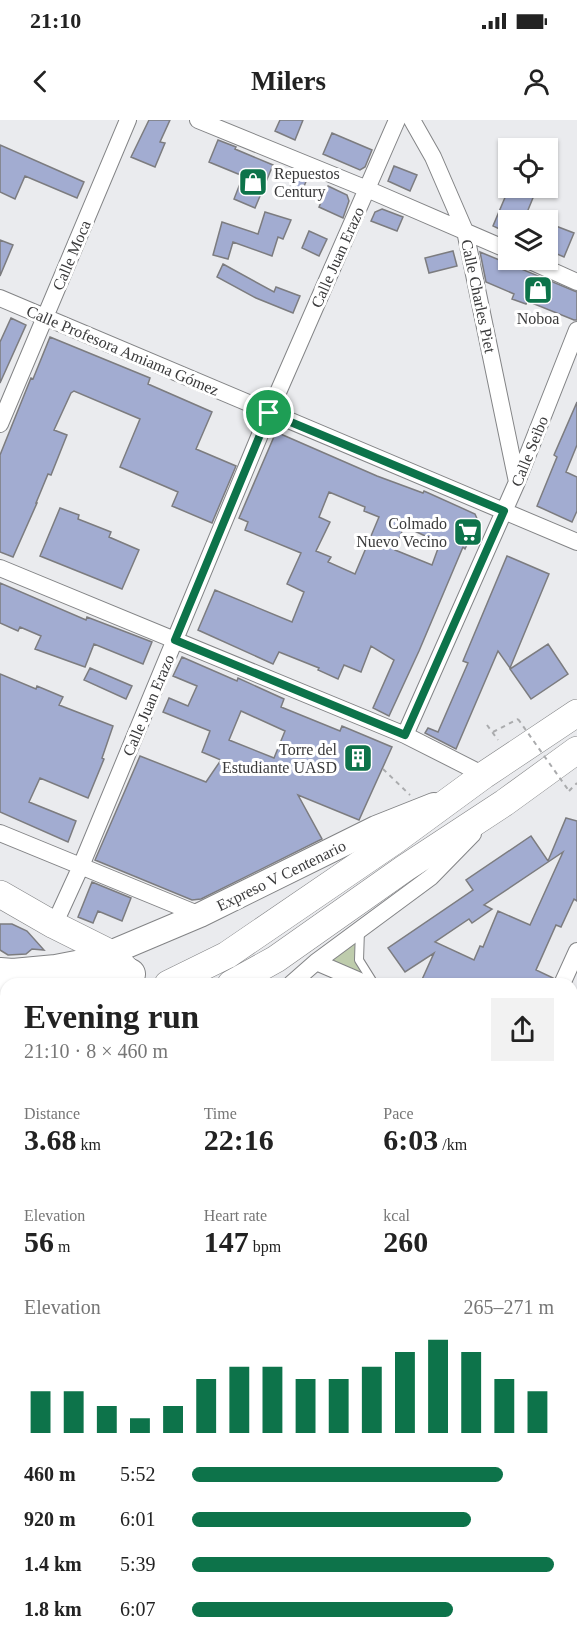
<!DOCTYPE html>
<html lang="en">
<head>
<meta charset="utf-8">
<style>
  body { margin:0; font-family:"Times New Roman",serif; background:#f2f2f2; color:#222; height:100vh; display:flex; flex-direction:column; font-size:22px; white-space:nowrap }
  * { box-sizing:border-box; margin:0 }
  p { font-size:20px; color:#767676 }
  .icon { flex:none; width:33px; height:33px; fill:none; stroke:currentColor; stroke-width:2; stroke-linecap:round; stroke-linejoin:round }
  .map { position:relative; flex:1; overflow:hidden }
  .details { position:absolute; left:0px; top:858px; width:578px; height:668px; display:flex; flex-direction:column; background:#fff; border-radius:18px 18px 0 0; box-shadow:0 2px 4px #0004 }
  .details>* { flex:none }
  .controls { position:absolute; left:498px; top:18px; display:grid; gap:12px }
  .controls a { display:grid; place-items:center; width:60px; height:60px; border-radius:0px; background:#fff; box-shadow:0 2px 4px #0004; font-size:30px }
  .pin { position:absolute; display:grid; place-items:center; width:51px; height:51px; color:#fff; margin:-26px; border:3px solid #fff; border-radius:50%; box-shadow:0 2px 6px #0007 }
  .round { display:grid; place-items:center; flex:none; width:63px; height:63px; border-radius:0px; background:#f2f2f2 }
  .overview { display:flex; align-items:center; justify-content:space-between; height:102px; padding:0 24px }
  h1 { font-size:33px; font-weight:700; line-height:45px }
  .figures { display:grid; grid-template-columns:repeat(3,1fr); gap:9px; height:102px; padding:6px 24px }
  .figures div { display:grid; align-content:center }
  .figures b { font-size:30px; font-weight:700 }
  .figures small { font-size:16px; font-weight:400 }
  .figures p { font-size:16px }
  .chart { height:168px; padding:12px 24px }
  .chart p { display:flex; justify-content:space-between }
  .chart svg { width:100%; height:108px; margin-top:6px; stroke:#0d734a; stroke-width:6 }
  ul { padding:0 24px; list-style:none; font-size:20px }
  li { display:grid; grid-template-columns:96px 72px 1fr; align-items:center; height:45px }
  li i { height:15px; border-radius:8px; background:#0d734a }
  .status { display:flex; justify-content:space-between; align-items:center; height:42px; padding:0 30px; background:#fff; direction:ltr }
  .status svg { height:16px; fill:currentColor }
  header { display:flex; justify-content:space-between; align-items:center; height:78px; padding:0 24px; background:#fff; font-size:27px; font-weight:700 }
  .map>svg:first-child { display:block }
</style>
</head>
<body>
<div class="status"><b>21:10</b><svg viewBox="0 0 49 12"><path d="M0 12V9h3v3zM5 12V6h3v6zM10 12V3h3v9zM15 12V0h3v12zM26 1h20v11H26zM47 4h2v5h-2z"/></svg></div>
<header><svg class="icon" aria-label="back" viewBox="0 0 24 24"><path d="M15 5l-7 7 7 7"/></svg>Milers<svg class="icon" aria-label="person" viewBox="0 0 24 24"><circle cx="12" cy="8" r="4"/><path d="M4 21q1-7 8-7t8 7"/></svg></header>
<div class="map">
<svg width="577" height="1525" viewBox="0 0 577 1525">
  <rect width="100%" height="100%" fill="#eaebee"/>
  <!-- built -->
  <path fill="#dbdee7" d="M6 1032V1436L0 1430V1038Z"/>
  <!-- green -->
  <path fill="#beccac" d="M355 821V841L368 860 326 841Z"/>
  <!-- building -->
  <path fill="#a2acd1" stroke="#7c7c7f" stroke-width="1.5" fill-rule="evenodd" d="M149 0H170L160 22 165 23 155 47 131 37Z
    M280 0H303L295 20 275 11Z
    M332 13 372 30 365 47 360 50 323 34Z
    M218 20 236 27 235 29 273 45 255 88 234 79 243 56 209 42Z
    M0 25 84 62 77 78 25 56 15 79 0 72Z
    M394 46 417 55 410 71 388 61Z
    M295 54 307 59 301 74 289 70Z
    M328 66 347 75 349 81 343 98 319 87Z
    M509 68H537L528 90 554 100H508V113L493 106Z
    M382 89 403 97 397 111 371 101 375 92Z
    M265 92 291 100 283 119 278 117 272 136 233 122 228 139 213 135 222 102 258 114Z
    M548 103 574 113 564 137 548 130Z
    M309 111 327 119 319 136 302 128Z
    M0 120 13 125 0 156Z
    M453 131 457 146 429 153 425 138Z
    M480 132 577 172V200H574L527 181 526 184 512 179 514 174 486 162Z
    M223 144 274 172 276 167 300 176 293 193 256 178 217 157Z
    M11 198 26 205 0 263V222Z
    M50 217 150 258 148 264 212 292 196 329 236 346 212 403 172 386 178 372 120 347 140 299 74 271 71 273 54 310 67 315 51 355 48 354 36 383H37L13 437 0 432V335L31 258 33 259Z
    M577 282V325L566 352 577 357V391L572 402 537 386 557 337 554 335Z
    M276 312 377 356 423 373 424 371 475 394 478 401 465 429 463 427 419 531 389 596 373 588 394 540 371 526 361 552 344 545 338 559 318 550 319 548 279 532 273 544 198 510 215 470 292 502 304 472 287 464 301 433 245 410 248 402 239 398ZM329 372 365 387 364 391 379 397 355 454 328 442 331 437 316 431 330 402 319 397ZM404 406 440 423 432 445 395 430Z
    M60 388 79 395 78 399 111 412 109 417 139 430 122 469 40 436Z
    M507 436 549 454 510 548 498 531 456 629 425 613 428 608 438 612 468 543 463 541Z
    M0 463 86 500 87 497 152 522 143 544 94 524 85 547 35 529 41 516 20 507 18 511 0 503Z
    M548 524 568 554 531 579 510 549Z
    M182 537 237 561 238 558 284 579 281 587 340 611 342 606 392 627 359 700 298 675 322 719 201 779 192 780 95 740 140 636 206 662 221 640 202 632 210 611 163 592 169 578 188 586 197 566 173 556ZM241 591 285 611 274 638 229 620Z
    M90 548 132 566 126 579 84 560Z
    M0 554 36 569 37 566 63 577 59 585 113 606 102 638 104 639 88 678 40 658 29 682 76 701 68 722 0 692Z
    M566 698 577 701V781L574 779 561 807 556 805 536 850 553 858 552 864H420L434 833 405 852 388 828 473 770 466 760 531 716 548 741ZM563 732 530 805 498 791 483 827 480 826 474 840 435 822 469 799 472 803 492 789 484 785Z
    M92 762 131 778 122 801 98 791 93 803 78 797Z
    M0 804H12L27 811 44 830 32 829 26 834 8 835 0 830Z"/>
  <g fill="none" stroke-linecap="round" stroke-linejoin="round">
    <!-- lane casing -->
    <g stroke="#838486" stroke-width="10">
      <path id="lane" d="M360 810 359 840 374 864
        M0 1079 6 1081
        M0 1309 6 1315
        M0 1331 6 1324
        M572 1421 577 1423"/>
    </g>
    <!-- street casing -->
    <g stroke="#838486" stroke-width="18">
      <path id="street" d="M198 0 367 69 508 130
        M412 0 433 37 465 111 517 362
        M528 140 577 162
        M0 178 577 422
        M0 304 128 0
        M0 448 405 615 484 655
        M405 615 517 362 577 210
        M0 713 200 795
        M54 805 81 746 269 293 397 0
        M316 842 367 864
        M291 864 316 842 431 757 473 714
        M562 864 577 831
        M572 949 577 952
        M572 1214 577 1217
        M572 1467 577 1453
        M34 1520 40 1525
        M344 1520 349 1525
        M228 1525 233 1520"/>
    </g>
    <!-- secondary casing -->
    <g stroke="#838486" stroke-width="26">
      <path id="secondary" d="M110 833 200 795 376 708 434 685
        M569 1520 577 1524"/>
    </g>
    <!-- primary casing -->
    <g stroke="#838486" stroke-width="28">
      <path id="primary" d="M0 774 54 805 110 833 129 853
        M168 864 227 835 394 721 484 655 577 593
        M231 864 276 839 405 748 504 683 577 630
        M0 879 6 881
        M0 909 6 910
        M0 939 6 940
        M0 976 6 981
        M0 1500 6 1495
        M8 1525 14 1520"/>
    </g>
    <!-- highway casing -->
    <g stroke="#838486" stroke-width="32">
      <path id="highway" d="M0 853 13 854 56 850 92 843 106 844 130 854"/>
    </g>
    <!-- path -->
    <path stroke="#aaabad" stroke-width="2" stroke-dasharray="4.5 4.5" stroke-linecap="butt" d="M487 605 498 620
      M493 612 518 599
      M383 649 410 675
      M569 671 577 663
      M0 1013 6 1007"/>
    <!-- lane -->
    <use href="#lane" stroke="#fff" stroke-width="8"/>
    <!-- street -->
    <use href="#street" stroke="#fff" stroke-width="16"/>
    <!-- secondary -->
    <use href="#secondary" stroke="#fff" stroke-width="24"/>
    <!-- primary -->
    <use href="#primary" stroke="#fff" stroke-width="27"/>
    <!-- highway -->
    <use href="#highway" stroke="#fff" stroke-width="30"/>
    <!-- path-bridge -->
    <path stroke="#aaabad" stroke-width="2" stroke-dasharray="4.5 4.5" stroke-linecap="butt" d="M518 599 569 671"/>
  </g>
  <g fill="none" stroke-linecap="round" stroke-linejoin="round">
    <!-- route casing -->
    <g stroke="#fff" stroke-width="12">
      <path id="route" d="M269 293 504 391 405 615 175 520Z"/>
    </g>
    <!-- route -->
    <use href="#route" stroke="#0d734a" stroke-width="8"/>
  </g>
  <!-- icons -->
  <defs>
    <g id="shop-square" transform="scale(1.5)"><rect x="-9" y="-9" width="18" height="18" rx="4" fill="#0d734a" stroke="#fff"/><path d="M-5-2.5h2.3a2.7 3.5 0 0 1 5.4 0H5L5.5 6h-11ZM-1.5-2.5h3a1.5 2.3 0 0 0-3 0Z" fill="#fff"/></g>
    <g id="supermarket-square" transform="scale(1.5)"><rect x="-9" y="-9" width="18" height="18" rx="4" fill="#0d734a" stroke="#fff"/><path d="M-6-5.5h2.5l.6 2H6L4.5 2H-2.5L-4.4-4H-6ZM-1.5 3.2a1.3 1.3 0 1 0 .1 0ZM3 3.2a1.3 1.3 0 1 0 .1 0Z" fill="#fff"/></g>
    <g id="building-square" transform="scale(1.5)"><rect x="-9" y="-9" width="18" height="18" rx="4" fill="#0d734a" stroke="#fff"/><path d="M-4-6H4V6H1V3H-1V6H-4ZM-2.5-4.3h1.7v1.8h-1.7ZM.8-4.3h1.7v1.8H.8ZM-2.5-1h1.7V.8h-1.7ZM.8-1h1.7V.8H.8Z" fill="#fff"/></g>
  </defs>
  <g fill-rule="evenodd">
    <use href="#shop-square" x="253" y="62"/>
    <use href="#shop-square" x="538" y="170"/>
    <use href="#supermarket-square" x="468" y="412"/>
    <use href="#building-square" x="358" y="638"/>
  </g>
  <g text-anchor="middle" stroke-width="6" stroke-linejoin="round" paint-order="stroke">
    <!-- poi labels -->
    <g font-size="16" fill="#3a3a3b" stroke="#fff" text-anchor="end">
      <text x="274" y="59" text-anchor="start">Repuestos<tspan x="274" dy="18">Century</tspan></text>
      <text x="538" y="204" text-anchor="middle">Noboa</text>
      <text x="447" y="409">Colmado<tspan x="447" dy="18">Nuevo Vecino</tspan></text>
      <text x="337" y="635">Torre del<tspan x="337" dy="18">Estudiante UASD</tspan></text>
    </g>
    <!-- street labels -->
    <g font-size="16" fill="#3a3a3b" stroke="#fff">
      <text transform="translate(71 135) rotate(-67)" y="6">Calle Moca</text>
      <text transform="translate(337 137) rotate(-66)" y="6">Calle Juan Erazo</text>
      <text transform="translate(479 176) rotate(78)" y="6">Calle Charles Piet</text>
      <text transform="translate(123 230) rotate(23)" y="6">Calle Profesora Amiama Gómez</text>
      <text transform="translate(529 331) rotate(-68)" y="6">Calle Seibo</text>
      <text transform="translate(148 585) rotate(-67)" y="6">Calle Juan Erazo</text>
      <text transform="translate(281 755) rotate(-26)" y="6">Expreso V Centenario</text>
    </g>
  </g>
</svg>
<div class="controls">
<a><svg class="icon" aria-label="locate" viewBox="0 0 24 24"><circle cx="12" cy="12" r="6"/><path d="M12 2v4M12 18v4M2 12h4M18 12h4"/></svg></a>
<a><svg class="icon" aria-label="layers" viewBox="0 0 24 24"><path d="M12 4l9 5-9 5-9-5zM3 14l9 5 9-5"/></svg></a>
</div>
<div class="pin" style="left:269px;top:293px;background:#1e9e55"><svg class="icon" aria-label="arrive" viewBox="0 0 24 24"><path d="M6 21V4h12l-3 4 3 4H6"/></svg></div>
<section class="details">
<div class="overview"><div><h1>Evening run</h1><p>21:10 · 8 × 460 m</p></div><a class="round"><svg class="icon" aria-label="share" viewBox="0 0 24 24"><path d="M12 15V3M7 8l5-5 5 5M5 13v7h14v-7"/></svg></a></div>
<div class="figures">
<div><p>Distance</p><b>3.68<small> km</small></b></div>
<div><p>Time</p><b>22:16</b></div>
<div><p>Pace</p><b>6:03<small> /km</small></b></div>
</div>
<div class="figures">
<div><p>Elevation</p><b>56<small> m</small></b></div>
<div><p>Heart rate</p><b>147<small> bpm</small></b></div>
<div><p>kcal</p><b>260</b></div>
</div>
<div class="chart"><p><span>Elevation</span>265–271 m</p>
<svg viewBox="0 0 160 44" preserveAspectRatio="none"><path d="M5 44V27M15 44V27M25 44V33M35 44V38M45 44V33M55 44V22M65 44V17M75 44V17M85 44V22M95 44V22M105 44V17M115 44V11M125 44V6M135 44V11M145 44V22M155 44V27"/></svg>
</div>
<ul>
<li><b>460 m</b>5:52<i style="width:86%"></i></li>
<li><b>920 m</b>6:01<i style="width:77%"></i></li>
<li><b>1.4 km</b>5:39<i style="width:100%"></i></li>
<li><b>1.8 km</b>6:07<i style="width:72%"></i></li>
</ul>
</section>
</div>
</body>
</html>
